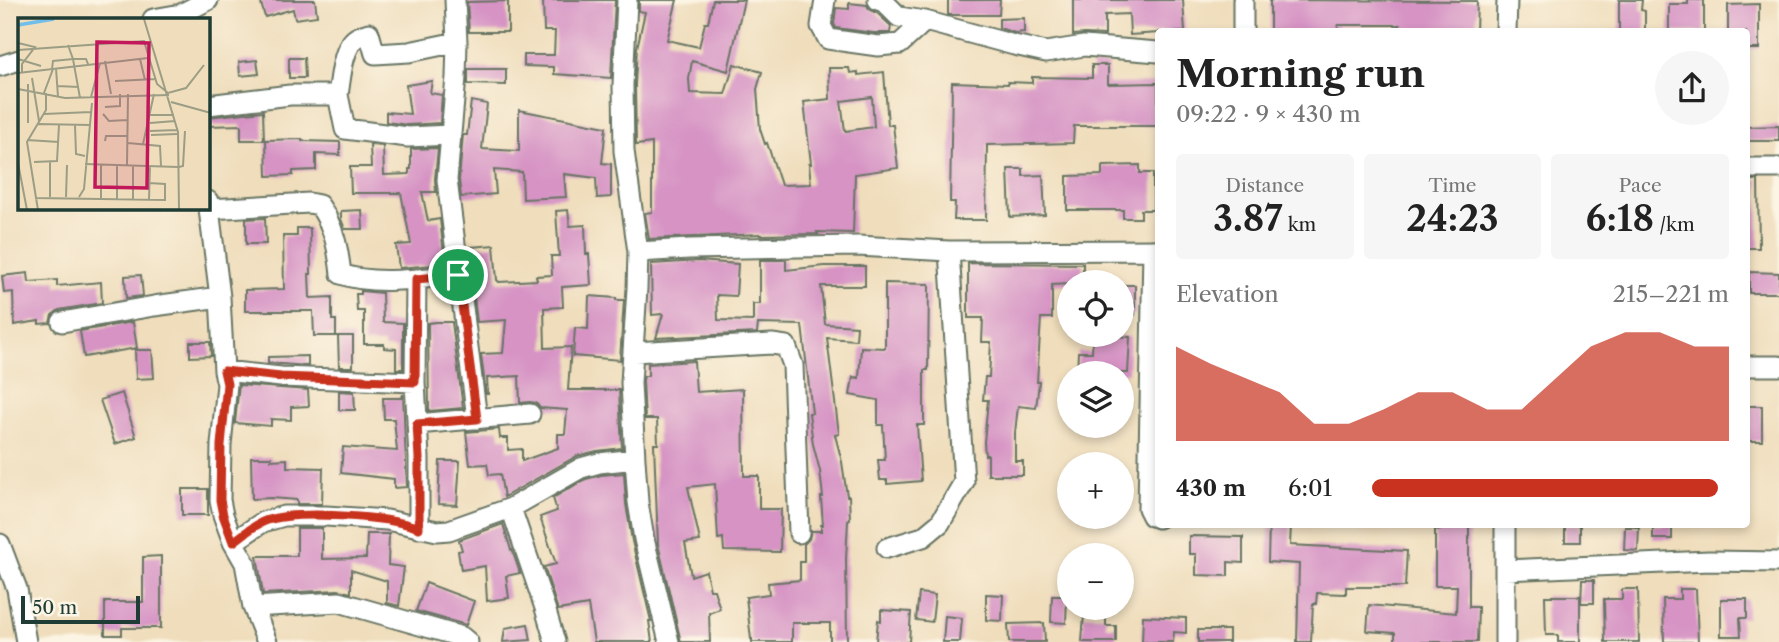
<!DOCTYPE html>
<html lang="en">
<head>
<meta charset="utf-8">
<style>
  body { margin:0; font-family:"Libre Caslon Text",serif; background:#f6f6f6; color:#222; height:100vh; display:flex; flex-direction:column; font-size:26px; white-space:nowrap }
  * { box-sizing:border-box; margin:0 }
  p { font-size:23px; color:#767676 }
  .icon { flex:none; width:38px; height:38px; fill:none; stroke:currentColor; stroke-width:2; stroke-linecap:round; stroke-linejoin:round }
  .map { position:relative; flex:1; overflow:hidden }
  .details { position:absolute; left:1155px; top:28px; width:595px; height:500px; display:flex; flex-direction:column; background:#fff; border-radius:7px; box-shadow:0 4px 10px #0003 }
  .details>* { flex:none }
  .buttons { position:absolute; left:1057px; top:270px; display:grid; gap:14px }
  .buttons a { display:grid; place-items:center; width:77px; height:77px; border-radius:50%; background:#fff; box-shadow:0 4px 10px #0003; font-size:35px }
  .scale { position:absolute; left:21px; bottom:18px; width:119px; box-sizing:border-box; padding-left:7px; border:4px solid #1f3d34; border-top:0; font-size:19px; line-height:24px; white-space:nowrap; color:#1f3d34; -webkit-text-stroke:5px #fcf5e5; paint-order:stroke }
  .pin { position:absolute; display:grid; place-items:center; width:60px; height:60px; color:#fff; margin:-30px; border:4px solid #fff; border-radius:50%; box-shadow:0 2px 7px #0007 }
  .round { display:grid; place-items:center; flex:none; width:74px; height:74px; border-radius:37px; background:#f6f6f6 }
  .summary { display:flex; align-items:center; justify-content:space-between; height:119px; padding:0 21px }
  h1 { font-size:38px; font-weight:700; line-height:52px }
  .stats { display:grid; grid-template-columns:repeat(3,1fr); gap:10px; height:119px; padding:7px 21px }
  .stats div { display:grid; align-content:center; border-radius:7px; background:#f6f6f6; text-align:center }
  .stats b { font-size:35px; font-weight:700 }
  .stats small { font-size:19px; font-weight:400 }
  .stats p { font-size:19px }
  .chart { height:196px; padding:14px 21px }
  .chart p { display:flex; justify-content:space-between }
  .chart svg { width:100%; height:126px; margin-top:7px; fill:#c8321e; opacity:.7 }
  ul { padding:0 21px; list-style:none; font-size:23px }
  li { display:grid; grid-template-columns:112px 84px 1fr; align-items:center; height:52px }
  li i { height:18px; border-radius:9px; background:#c8321e }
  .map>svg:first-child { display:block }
</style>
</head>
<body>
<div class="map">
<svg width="1779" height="642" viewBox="0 0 1779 642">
  <rect width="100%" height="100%" fill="#fcf5e5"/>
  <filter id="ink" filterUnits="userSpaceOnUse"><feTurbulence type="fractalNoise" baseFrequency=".0143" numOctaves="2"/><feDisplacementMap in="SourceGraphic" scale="14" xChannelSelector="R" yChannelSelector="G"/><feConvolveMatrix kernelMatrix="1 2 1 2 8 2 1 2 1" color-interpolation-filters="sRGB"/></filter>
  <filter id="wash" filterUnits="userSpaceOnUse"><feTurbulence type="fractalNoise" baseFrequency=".00686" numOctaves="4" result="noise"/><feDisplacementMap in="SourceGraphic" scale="28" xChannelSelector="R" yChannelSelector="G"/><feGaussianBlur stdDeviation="1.57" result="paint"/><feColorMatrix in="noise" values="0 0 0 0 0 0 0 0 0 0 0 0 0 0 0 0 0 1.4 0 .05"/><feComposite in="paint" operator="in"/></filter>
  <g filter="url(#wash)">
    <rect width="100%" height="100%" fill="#efddbb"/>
    <g id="blocks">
      <!-- building -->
      <path fill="#d693c4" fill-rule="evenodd" d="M260 0H315L317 16 295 19 293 9 265 17Z
        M543 0H615L611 78 554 74V67L524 66V55H554L555 31H544Z
        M639 0H677L667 40 699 47 705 23H708L713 0H744L728 71 692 61 689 79 690 93 725 94 734 64 762 72 757 89 760 129 765 144 767 143 781 185 811 184 809 164H811L804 102 830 99 829 68H849L850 73 858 72V75L884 72 888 125H893L898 168 855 174 853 233 817 232 818 234 760 235V234L649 239 645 213 652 212V143L636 145V143L635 85 637 48 645 12 639 11ZM872 97 874 127 845 131 841 101Z
        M948 0H1000L999 15H948Z
        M1073 0H1183L1185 32H1158V33L1130 35 1129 14 1105 15V35L1085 34 1073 35Z
        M1270 0 1477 1 1476 32H1400V25H1338L1339 32H1270Z
        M1619 0H1642L1641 10 1645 11V32H1619Z
        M1688 0H1704V32H1669V4H1688Z
        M508 1V32H469L467 2Z
        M849 3 867 5 869 9 877 13 891 26 890 33H874L836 28 834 24 836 8 849 9Z
        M1759 4V49H1746V32H1728V5Z
        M1024 18V32L1015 33 999 28V19Z
        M289 58H304L305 78H289Z
        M257 60 259 74 240 76 239 62Z
        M1092 65H1108V84L1158 83V126H1074L1073 143 987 145 986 220H954L955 202H950L952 82 1008 84V82L1032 83V77L1092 78Z
        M468 69H506V85L468 84Z
        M432 81 430 93 442 95 440 123 408 125 386 122V112L410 114 406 85Z
        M471 101 487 104 482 149 519 151V110L606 127 602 163 611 164V197L597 198 596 178 564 174 566 197 523 199 522 172 494 170 496 194 461 197 459 180 463 135H467Z
        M263 111 264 140H241V125L208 126V117Z
        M1779 126V141H1746V127Z
        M302 139V141L340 142V155L316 154V170L293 171V175L267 176 266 140Z
        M370 145 383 146 384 175 409 174V169H411V149L438 148 435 179 436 192H422L428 221 440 219 445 264 399 268 396 245 411 244 401 193H351L350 167H371Z
        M1140 165V173H1153V210H1141V218H1123V210H1067V176L1102 175V166Z
        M1008 169H1023V176L1043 175 1045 215 1010 217Z
        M1746 180H1758L1759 248H1746Z
        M362 210 363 229H345L341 219V211Z
        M568 210 570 226 585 225 586 254H589L591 285 562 287 563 307 544 308 545 348 571 347 568 390H619L622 448 597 451 577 456 504 497 500 474 489 475 487 464 470 465 466 432 499 429 500 438H508V450L522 449V461L558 448V434H565L567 410 540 408 536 403 530 402 520 403 519 376 487 378 488 394H486L481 354 503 353 506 320 477 322 470 264H473L471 247 494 245 497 280 499 282 537 280 536 276 552 275 551 256H559L556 211Z
        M265 218 266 244H246V219Z
        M297 228H310L311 274H309L310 298 332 297V320H336V336H314L313 311H245V290L284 289 283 236H297Z
        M760 260H786V270L824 266H865V286H821L825 324 857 326 856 340 827 338 839 434 835 435 842 462 847 496H849L850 520 848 521 846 559 847 642H830V623H792V642H752V639H751L746 597 769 594 768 583 800 580V562H804V544L809 539 811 531H821V525H823L821 497H823L820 471 813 444 809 413H812L802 325 758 324 757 333 656 338 663 314 652 315 651 264 699 261 738 264 736 296 717 295 718 320 753 321V304H760Z
        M968 263 1083 264V282H1069V284L1052 285V318H1041L1037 382H1039L1036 408 1018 406 1015 433V461H1023V475H988V455H985L984 442 988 400H983L985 377H989L991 342H982L983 318H968Z
        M1749 272 1779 273V293H1749Z
        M28 273 29 282 57 280V286L101 282 102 303 59 310 52 315 50 323 39 324V321L14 325 13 292 4 293 2 276Z
        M141 275 143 296 126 298 125 276Z
        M885 283 929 284 928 370H924V425H917L921 481 887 484V480H880L878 460H885L883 425H878V400L850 395 853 377 859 378 861 347 885 348Z
        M1122 285H1135V315L1122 316Z
        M361 291 382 293 383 322 403 323V369H396V349L384 348V344H364V311H357L356 294H361Z
        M589 296 616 298V300H624L620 360 573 356 575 328 588 329Z
        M133 322 137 348 84 357 80 331Z
        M436 322H452L463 408 429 411 428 323Z
        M1093 335 1130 337 1128 373H1077L1078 352H1092Z
        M338 336H353V367H339Z
        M190 342H210L211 356 190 357Z
        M135 350H152L154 378 136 379Z
        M308 356V366L268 363V357Z
        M694 361 696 392 743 389 744 476H759V509H781L780 552 724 551 723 538 718 539 715 484 688 487 700 541 685 543 691 576 706 571 710 590H714L720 609 709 613 710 642H681L658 544 654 444H658L657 419H645L643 380 644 376H648V364Z
        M239 385 308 390 309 406 291 407V420L271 419V426L235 423Z
        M339 391 354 392 355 410H339Z
        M122 393 136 437 115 444 100 400Z
        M403 394 407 487 394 488V479L341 473 343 447 397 451 394 419H384L383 398H402Z
        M1746 406H1762V441H1746Z
        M251 457H271V460L287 459V467L323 468 322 504H297V500L271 498 252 499Z
        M440 461H460L457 505 438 504Z
        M624 473 626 504 632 541 651 621H649L652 642H594L588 605 558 610 544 567 556 564 540 517 557 511 553 498 586 479 601 475Z
        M182 489H208V515H182Z
        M503 524 511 550H512L520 573 506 576 509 598 487 601 485 566 461 570 458 551 462 550 459 540Z
        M1269 525H1291L1290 545 1407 551 1405 587H1346V594L1317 593 1316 604H1313L1311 642H1297L1299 564 1268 562Z
        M1440 525H1469V607H1478L1477 642H1395V633L1367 631 1369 605 1456 613 1457 586H1435V529L1440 530Z
        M1565 525H1580V542H1565Z
        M1653 525H1672V539H1653Z
        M1625 527H1639L1638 551 1624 550Z
        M297 528H322V559L366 558 367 534H389L388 565 404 567 399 606 387 603V581L351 570V593L338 590 263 594 257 556H297Z
        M1189 536 1243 537V563L1228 562V576L1196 575V554H1189Z
        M161 556V628H122V635H105V602H143V557Z
        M1582 580H1594V603H1581Z
        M426 583 474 601 466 625 416 611Z
        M1622 589H1638L1639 642H1605L1604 599H1622Z
        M1680 589H1696L1698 642H1664L1663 599H1680Z
        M919 593 935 595 932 622 916 620Z
        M986 594 1003 595 1002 621 986 620Z
        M1052 596H1067L1066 623 1051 622Z
        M1545 596H1580V642H1558V635H1546Z
        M1721 599H1747V618H1740L1741 636H1721Z
        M881 610 911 612 909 642H876L878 620 881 621Z
        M1084 615 1106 616V626H1116V642H1082Z
        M945 616 962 618 960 642H943Z
        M1143 616 1186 618V633L1174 632 1173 642H1142Z
        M1044 623 1045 642H1009L1008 624Z
        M528 624 531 640 503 642 505 628Z
        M1198 630H1229V642H1198Z"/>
    </g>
  </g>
  <g filter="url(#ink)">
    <use href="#blocks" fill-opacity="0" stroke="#687563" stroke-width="2"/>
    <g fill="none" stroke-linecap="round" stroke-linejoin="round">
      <!-- minor casing -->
      <g stroke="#687563" stroke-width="23">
        <path id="minor" d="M455 0 457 42 456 77 447 180 477 419
          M627 0 623 85 624 151 638 252 637 288 631 383 635 459 638 502 644 539 669 642
          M825 0 821 26 828 39 878 46 900 44 925 21
          M878 0 884 2 899 17 925 21 1014 45 1046 52 1084 46 1158 52
          M153 19 181 14 208 0
          M1243 32V0
          M1506 32 1507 0
          M0 66 19 60
          M338 95 345 129 408 137 450 135
          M208 105 290 95H338C341 79 342 45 358 37 362 35 365 34 369 33L375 54 409 52 457 42
          M1746 168H1779
          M208 201 220 297 224 371 227 384 221 445 220 500 223 515 233 542 245 563 253 607 267 642
          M210 209 309 203 319 205C334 226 338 248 341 274 373 286 424 278 458 275
          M1153 250 1148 508 1152 516 1158 518
          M638 252 689 249 858 246 949 251 1158 250
          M416 279 415 382 419 458V528
          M62 322 154 306 220 297
          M634 352 772 344 786 346 793 365 799 533
          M1746 366H1779
          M224 371 281 377 415 382
          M417 424 530 414
          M511 508 545 608 555 642
          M233 542 263 522 284 516H326L387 520 437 531 449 530 511 508 581 468 599 463 635 459
          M0 544 17 589 26 642
          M887 548 923 537 940 523 964 482 949 251
          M1505 570 1709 561 1779 562
          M253 607 339 602 462 637 468 642
          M1505 642V525"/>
      </g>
      <!-- minor -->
      <use href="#minor" stroke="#fff" stroke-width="19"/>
    </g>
  </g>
  <g fill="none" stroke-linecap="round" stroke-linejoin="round" filter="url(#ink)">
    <!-- route casing -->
    <g stroke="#fff" stroke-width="14">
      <path id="route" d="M458 275 477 419 417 424 419 458V528C388 516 296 510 265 521 254 525 243 535 233 542L223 515 220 500 221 445 227 384 224 371 281 377 415 382 416 279Z"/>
    </g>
    <!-- route -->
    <use href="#route" stroke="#c8321e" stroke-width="9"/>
  </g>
  <!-- overview -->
  <g transform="translate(18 18)">
    <rect width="192" height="192" fill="#efddbb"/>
    <path fill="none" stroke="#72beeb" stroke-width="3.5" d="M0 7 36 1"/>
    <path fill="none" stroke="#9c9d85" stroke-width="2" d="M126 1 160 114 161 192M0 25 17 29 4 46V54M50 27 55 41H68L70 46M0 32 126 23 139 66 150 75 168 70 186 47M0 41 23 48M122 41 127 62M87 43 93 76M38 50 40 79M34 51 35 43 55 41 62 80M0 55 130 40M14 60 21 103M97 63 138 61M39 68 61 69M0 71 47 80 151 77M26 75 35 51M73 79 82 45M153 84 193 95M87 89 102 88V76M26 96 73 94M85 96 91 103 109 102M130 97H156M10 105V66M132 105 157 103M19 106 72 107M57 107 58 136 67 138M132 113 159 112M133 117 159 116M9 122 41 124M87 123 88 118H109M110 125 142 128 143 148M125 126 136 76M16 144 39 143 41 107M0 145 9 192M67 146 160 149M109 147 110 76M161 149 165 148 167 113M32 179V144M48 179 49 147M61 179 66 171 74 85M17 180 147 182V166L131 165M83 180V147M99 181V147M115 181V147M131 181 132 148M20 192 9 124 28 92V75"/>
    <path fill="#c2185b" fill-opacity="0.15" stroke="#c2185b" stroke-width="3.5" d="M79 24 131 25 129 170 77 169Z"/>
    <rect width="192" height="192" fill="none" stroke="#1f3d34" stroke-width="3.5"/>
  </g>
</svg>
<div class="buttons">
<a><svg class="icon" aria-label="locate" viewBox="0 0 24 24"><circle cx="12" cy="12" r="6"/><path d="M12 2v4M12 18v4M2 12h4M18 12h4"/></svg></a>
<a><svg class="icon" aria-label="layers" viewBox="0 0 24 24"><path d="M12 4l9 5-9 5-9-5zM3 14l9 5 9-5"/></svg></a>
<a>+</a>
<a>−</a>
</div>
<div class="scale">50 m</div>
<div class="pin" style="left:458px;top:275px;background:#1e9e55"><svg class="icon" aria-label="arrive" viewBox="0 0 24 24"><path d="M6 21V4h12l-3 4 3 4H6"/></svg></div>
<section class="details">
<div class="summary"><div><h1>Morning run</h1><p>09:22 · 9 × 430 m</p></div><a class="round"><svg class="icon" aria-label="share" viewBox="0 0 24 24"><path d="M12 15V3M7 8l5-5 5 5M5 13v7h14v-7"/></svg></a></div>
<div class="stats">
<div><p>Distance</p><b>3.87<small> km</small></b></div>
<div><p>Time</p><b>24:23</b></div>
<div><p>Pace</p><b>6:18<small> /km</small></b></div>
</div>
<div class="chart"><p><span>Elevation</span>215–221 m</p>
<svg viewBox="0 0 160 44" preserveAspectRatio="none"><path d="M0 44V11L10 17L20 22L30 27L40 38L50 38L60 33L70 27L80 27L90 33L100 33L110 22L120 11L130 6L140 6L150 11L160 11V44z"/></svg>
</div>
<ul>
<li><b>430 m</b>6:01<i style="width:97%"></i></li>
</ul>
</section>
</div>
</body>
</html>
